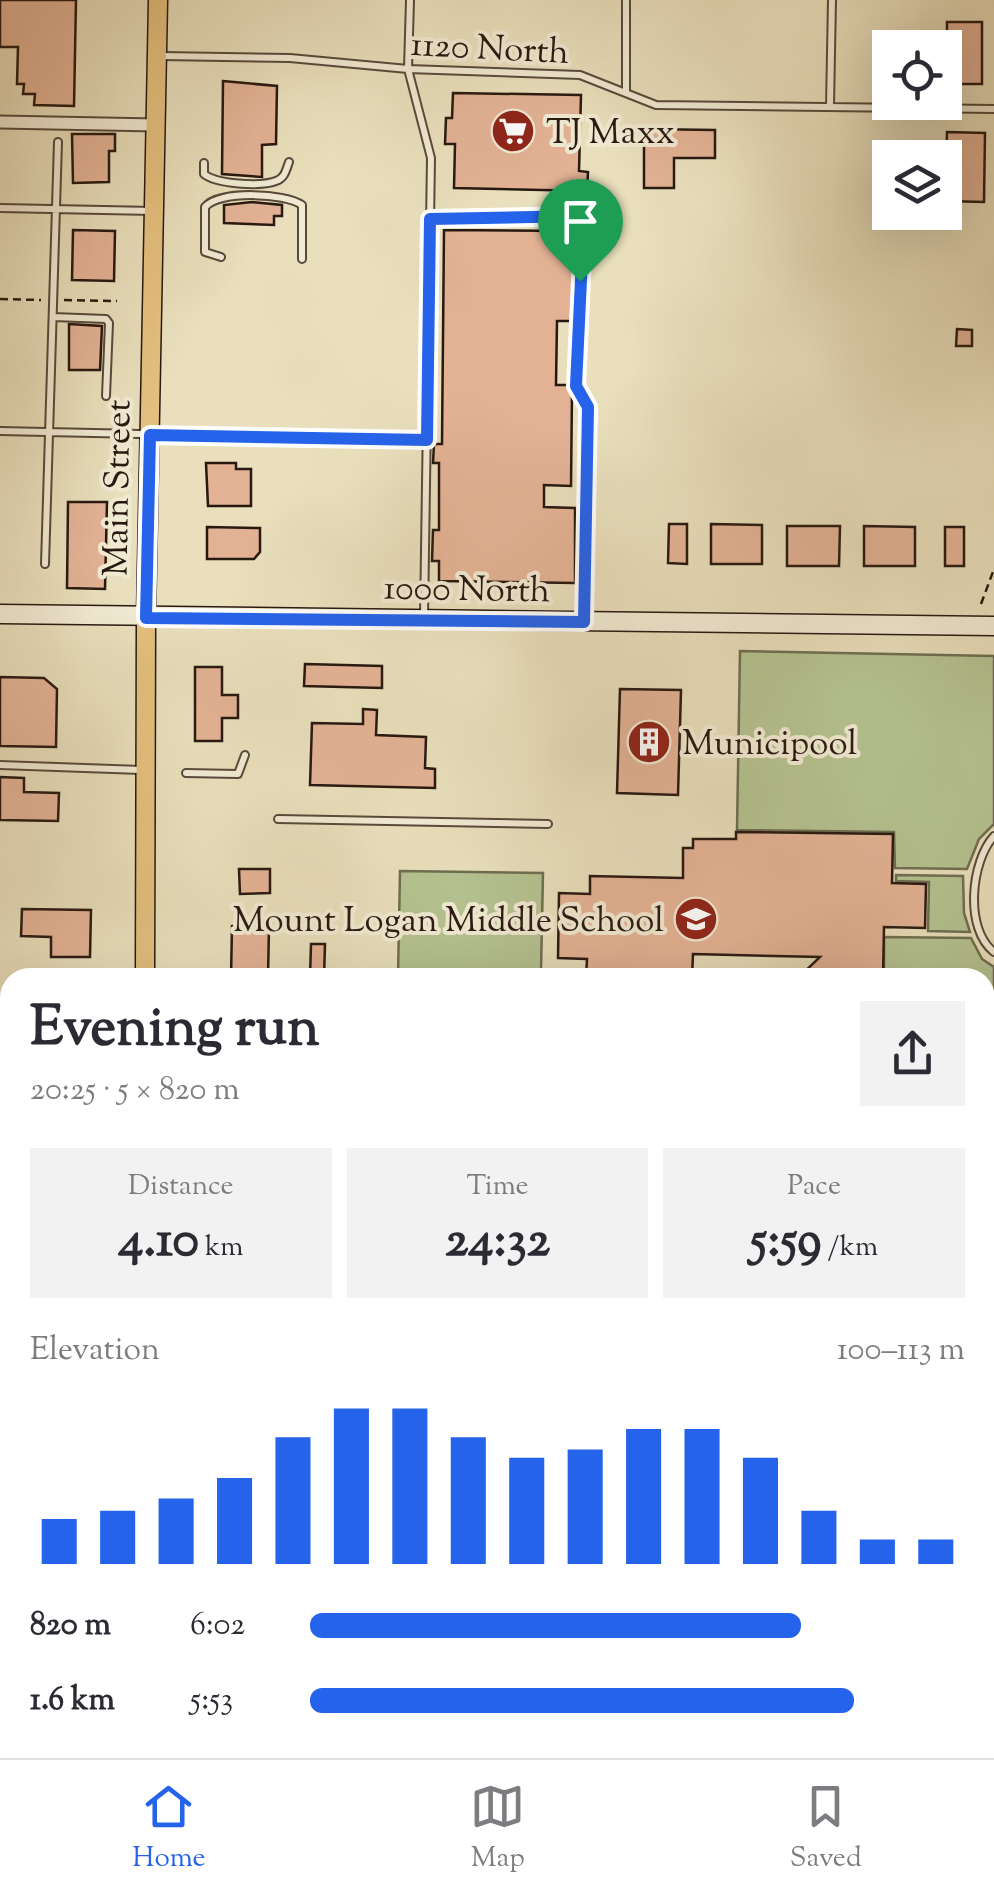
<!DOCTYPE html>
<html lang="en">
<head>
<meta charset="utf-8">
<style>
  body { margin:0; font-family:"Sorts Mill Goudy",serif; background:#f2f2f3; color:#2b2b33; height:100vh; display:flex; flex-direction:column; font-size:38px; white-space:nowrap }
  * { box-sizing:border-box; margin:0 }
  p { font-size:32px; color:#7c7c81 }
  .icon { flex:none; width:55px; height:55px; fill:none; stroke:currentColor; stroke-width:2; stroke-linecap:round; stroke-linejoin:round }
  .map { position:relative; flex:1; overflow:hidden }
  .panel { position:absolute; left:0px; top:968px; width:995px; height:792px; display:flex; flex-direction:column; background:#fff; border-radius:30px 30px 0 0; box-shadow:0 10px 40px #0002 }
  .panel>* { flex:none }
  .buttons { position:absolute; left:872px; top:30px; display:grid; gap:20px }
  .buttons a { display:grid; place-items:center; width:90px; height:90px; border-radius:0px; background:#fff; box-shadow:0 10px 40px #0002; font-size:50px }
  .pin { position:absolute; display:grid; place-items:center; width:85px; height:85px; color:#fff; margin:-102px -42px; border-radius:50% 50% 50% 0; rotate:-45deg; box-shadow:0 0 10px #0007 }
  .pin .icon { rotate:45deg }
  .round { display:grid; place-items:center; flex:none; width:105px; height:105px; border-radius:0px; background:#f2f2f3 }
  .head { display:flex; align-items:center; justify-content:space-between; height:170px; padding:0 30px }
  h1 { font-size:55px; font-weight:700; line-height:75px }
  .metrics { display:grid; grid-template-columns:repeat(3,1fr); gap:15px; height:170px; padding:10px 30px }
  .metrics div { display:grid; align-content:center; border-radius:0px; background:#f2f2f3; text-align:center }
  .metrics b { font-size:50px; font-weight:700 }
  .metrics small { font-size:28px; font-weight:400 }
  .metrics p { font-size:28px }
  .chart { height:280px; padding:20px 30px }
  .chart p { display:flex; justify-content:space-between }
  .chart svg { width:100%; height:180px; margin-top:10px; stroke:#2563eb; stroke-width:6 }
  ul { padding:0 30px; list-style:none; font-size:32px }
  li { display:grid; grid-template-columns:160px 120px 1fr; align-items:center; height:75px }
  li i { height:25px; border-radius:12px; background:#2563eb }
  .tabs { display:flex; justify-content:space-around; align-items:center; height:140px; border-top:2px solid #e1e1e2; background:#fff; font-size:28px; color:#7c7c81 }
  .tabs a { display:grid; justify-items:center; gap:5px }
  .tabs .on { color:#2563eb }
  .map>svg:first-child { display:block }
</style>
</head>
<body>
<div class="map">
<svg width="994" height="1758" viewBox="0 0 994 1758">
  <rect width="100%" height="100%" fill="#e9dfbc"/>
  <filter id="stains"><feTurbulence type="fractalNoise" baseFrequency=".002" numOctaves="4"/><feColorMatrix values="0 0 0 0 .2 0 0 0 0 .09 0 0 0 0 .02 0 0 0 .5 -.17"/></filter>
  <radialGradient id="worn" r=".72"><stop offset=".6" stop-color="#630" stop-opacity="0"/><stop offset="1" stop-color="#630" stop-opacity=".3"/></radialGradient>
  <!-- green -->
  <path fill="#b5c291" stroke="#6e6e50" stroke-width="2.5" d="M740 651 994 656V824L979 839 967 869 895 868 894 832 737 830Z
    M400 871 543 873 541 971 569 972 574 977H398Z
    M896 875 963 876 964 913 970 932 928 931 929 882 896 881Z
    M884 937 971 938 982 959 994 967V1015L985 1023V978L884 977Z
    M994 1037V1233L985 1223V1046Z"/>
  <!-- building -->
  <path fill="#e3b295" stroke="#281910" stroke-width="2.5" d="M0 0H76L74 106 34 105 35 94H23L24 84H17L18 47H0Z
    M947 22H982V84H947Z
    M223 81 277 86 276 144 262 145V177L222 174Z
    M453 93 581 95 579 171 588 172 587 191 454 188 455 144H445L446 118H452Z
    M644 129 715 130V158H674V188H644Z
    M947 132 985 133 984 202 945 201Z
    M72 134H115V151H109V182L73 183Z
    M252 202 282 205V216H274V225L224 223V205Z
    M73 230 115 231 114 281 72 280Z
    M444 230 574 231 572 321H557L556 385H569L572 391 571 486 544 485V507L575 508V583L439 581V561H432L433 530H439V463H433L434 444H442Z
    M69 324 102 326 100 370H69Z
    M957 329 972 330V346H956Z
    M206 463H236V469H251V506H208Z
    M68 502H107L105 589 67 588Z
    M669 524H687V564L668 563Z
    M711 524 762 525V564H711Z
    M787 526H840L839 566H787Z
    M864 526 915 527V566H864Z
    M207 527 260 528V552L254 559H207Z
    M945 527H964V566H945Z
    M305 664 382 666V688L304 686Z
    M195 667H222V695H238V718H222V741H195Z
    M0 677 44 678 57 689 56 747 0 746Z
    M620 689 681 690 678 795 617 793Z
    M363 709 377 710 376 735 426 737 425 768 435 769V788L310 785 312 723 363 724Z
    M0 777 24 778V792L59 793 58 821 0 820Z
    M736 832 893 834 892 883 926 884 925 928 884 927 883 978H798L820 957 693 954 692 978H586L587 959 558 958 559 893 590 894V876L683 878V848H693V839H736Z
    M239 869H270V893L240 894Z
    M22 909 91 910 90 957H51V937L21 936Z
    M232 926 269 927 268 978H231Z
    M311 944H325L324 978H310Z"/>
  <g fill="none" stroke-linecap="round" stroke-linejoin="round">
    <!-- lane casing -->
    <g stroke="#584a3b" stroke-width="10">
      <path id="lane" d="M410 0 408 69 431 158 424 616
        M162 56 290 58 408 69 580 75 656 105 994 109
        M626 92V0
        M830 106 832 0
        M204 163V174C216 184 260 187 276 181 285 178 286 170 289 162
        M0 208 154 211
        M430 219 584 216 576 385 588 407 584 618
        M221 257 205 252V207C219 190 285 193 302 205V259
        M53 317 106 319 109 323 106 396
        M0 431 427 440
        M45 564 58 142
        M0 765 141 770
        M186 773 238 774 245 755
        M278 819 548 824
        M994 836C971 861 964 929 994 952
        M17 1758H74
        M558 1758V1750"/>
    </g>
    <!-- street casing -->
    <g stroke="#584a3b" stroke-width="15">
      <path id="street" d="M0 122 156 125
        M0 1052 10 1053
        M0 1470 10 1471
        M985 1504H994
        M592 1758V1750"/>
    </g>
    <!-- secondary casing -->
    <g stroke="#281910" stroke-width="21">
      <path id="secondary" d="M0 614 994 626"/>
    </g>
    <!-- primary casing -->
    <g stroke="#281910" stroke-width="21">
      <path id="primary" d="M145 978 146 618 158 0
        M132 1758V1750"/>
    </g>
    <!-- path -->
    <path stroke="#281910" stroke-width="2.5" stroke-dasharray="8 5" stroke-linecap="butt" d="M0 299 41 300
      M64 300 117 301
      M981 604 994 569"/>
    <!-- lane -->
    <use href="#lane" stroke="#f1ead3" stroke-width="6"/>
    <!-- street -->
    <use href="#street" stroke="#f1ead3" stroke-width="11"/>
    <!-- secondary -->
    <use href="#secondary" stroke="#f1ead3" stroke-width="18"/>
    <!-- primary -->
    <use href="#primary" stroke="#e4c07e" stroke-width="18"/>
  </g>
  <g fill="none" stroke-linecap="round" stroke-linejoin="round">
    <!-- route casing -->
    <g stroke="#fff" stroke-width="20">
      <path id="route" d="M584 216 576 386 588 407 584 622 146 618 150 435 427 440 430 219Z"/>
    </g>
    <!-- route -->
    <use href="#route" stroke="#2563eb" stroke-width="12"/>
  </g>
  <!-- icons -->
  <defs>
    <g id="supermarket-disc" transform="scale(2.25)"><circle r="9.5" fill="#8f2418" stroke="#f1ead3"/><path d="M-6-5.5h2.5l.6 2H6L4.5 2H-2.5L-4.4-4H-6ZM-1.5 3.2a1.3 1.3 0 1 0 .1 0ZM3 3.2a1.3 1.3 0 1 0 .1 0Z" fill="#fff"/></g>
    <g id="building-disc" transform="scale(2.25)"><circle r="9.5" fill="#8f2418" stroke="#f1ead3"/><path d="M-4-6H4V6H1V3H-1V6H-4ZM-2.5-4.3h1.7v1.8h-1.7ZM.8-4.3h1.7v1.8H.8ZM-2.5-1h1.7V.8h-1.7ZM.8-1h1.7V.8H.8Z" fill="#fff"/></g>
    <g id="school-disc" transform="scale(2.25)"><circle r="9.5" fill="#8f2418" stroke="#f1ead3"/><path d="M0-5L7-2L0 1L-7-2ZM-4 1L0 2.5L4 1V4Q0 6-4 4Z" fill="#fff"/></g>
  </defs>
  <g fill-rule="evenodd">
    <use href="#supermarket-disc" x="513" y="131"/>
    <use href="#building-disc" x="649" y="742"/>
    <use href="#school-disc" x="696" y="919"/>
  </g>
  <g text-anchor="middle" stroke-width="8" stroke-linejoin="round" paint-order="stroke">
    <!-- street labels -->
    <g font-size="35" fill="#281910" stroke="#f1ead3">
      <text transform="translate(490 47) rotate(3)" y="12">1120 North</text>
      <text transform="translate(116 488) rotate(-89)" y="12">Main Street</text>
      <text transform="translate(467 588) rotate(1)" y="12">1000 North</text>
    </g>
    <!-- poi labels -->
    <g font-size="35" fill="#281910" stroke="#f1ead3" text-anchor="start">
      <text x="546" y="143">TJ Maxx</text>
      <text x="682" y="754">Municipool</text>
      <text x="664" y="931" text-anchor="end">Mount Logan Middle School</text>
    </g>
  </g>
  <rect width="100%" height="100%" filter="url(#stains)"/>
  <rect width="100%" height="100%" fill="url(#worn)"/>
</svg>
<div class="buttons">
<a><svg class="icon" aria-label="locate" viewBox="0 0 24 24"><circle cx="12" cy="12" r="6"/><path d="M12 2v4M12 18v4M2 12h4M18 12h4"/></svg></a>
<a><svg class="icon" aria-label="layers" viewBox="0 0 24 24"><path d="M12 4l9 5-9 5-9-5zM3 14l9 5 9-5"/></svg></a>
</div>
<div class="pin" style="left:580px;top:281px;background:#1e9e55"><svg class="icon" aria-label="arrive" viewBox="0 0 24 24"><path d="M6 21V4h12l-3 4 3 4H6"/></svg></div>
<section class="panel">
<div class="head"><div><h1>Evening run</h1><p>20:25 · 5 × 820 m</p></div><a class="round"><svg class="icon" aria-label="share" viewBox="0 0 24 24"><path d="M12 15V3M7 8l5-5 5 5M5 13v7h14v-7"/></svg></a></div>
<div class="metrics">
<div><p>Distance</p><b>4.10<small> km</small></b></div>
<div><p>Time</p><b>24:32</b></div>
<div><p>Pace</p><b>5:59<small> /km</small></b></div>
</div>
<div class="chart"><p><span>Elevation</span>100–113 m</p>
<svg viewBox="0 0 160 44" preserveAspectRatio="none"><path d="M5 44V33M15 44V31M25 44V28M35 44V23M45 44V13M55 44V6M65 44V6M75 44V13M85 44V18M95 44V16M105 44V11M115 44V11M125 44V18M135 44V31M145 44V38M155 44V38"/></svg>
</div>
<ul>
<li><b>820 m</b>6:02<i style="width:75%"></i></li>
<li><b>1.6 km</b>5:53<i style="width:83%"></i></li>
</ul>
</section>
</div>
<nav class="tabs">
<a class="on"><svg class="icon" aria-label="home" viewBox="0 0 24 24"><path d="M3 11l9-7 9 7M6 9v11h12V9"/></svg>Home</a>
<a><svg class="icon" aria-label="map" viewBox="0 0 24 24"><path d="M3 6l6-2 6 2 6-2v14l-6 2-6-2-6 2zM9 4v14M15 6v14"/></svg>Map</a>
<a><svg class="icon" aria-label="saved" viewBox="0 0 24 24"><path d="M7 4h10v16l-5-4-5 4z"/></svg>Saved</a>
</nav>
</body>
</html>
